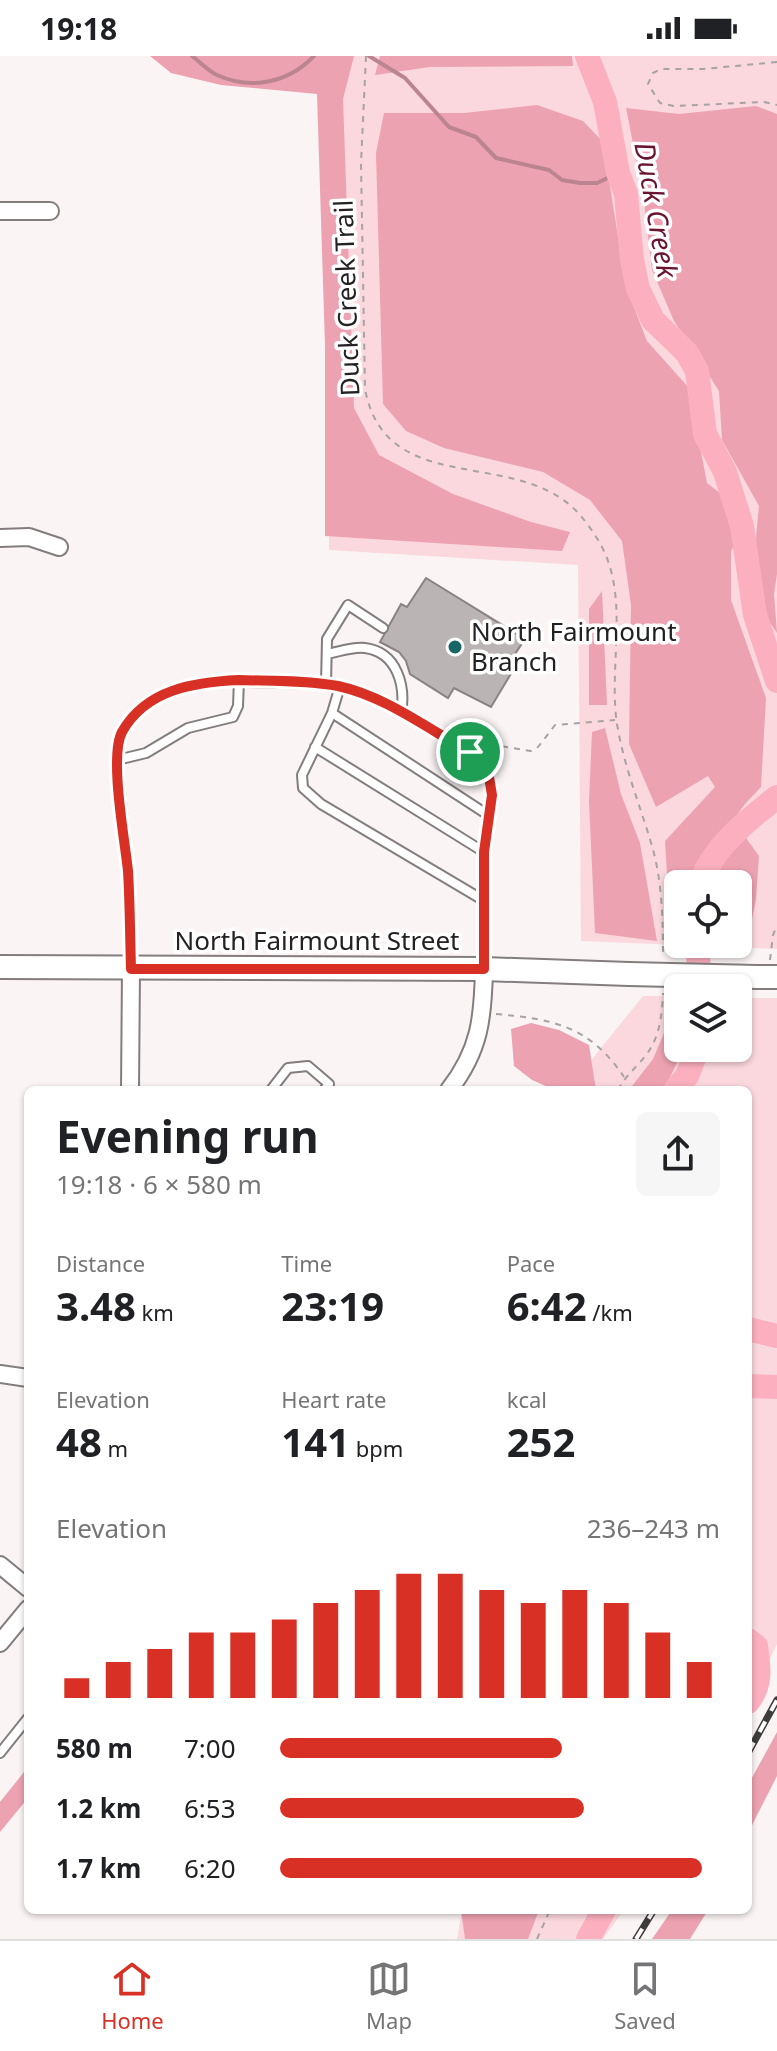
<!DOCTYPE html>
<html lang="en">
<head>
<meta charset="utf-8">
<style>
  body { margin:0; font-family:"Noto Sans",sans-serif; background:#f6f6f6; color:#202124; height:100vh; display:flex; flex-direction:column; font-size:30px; white-space:nowrap }
  * { box-sizing:border-box; margin:0 }
  p { font-size:26px; color:#757577 }
  .icon { flex:none; width:44px; height:44px; fill:none; stroke:currentColor; stroke-width:2; stroke-linecap:round; stroke-linejoin:round }
  .map { position:relative; flex:1; overflow:hidden }
  .sheet { position:absolute; left:24px; top:1030px; width:728px; height:828px; display:flex; flex-direction:column; background:#fff; border-radius:12px; box-shadow:0 2px 6px #0004 }
  .sheet>* { flex:none }
  .buttons { position:absolute; left:664px; top:814px; display:grid; gap:16px }
  .buttons a { display:grid; place-items:center; width:88px; height:88px; border-radius:12px; background:#fff; box-shadow:0 2px 6px #0004; font-size:40px }
  .pin { position:absolute; display:grid; place-items:center; width:68px; height:68px; color:#fff; margin:-34px; border:4px solid #fff; border-radius:50%; box-shadow:0 2px 8px #0007 }
  .round { display:grid; place-items:center; flex:none; width:84px; height:84px; border-radius:12px; background:#f6f6f6 }
  .headline { display:flex; align-items:center; justify-content:space-between; height:136px; padding:0 32px }
  h1 { font-size:44px; font-weight:700; line-height:60px }
  .stats { display:grid; grid-template-columns:repeat(3,1fr); gap:12px; height:136px; padding:8px 32px }
  .stats div { display:grid; align-content:center }
  .stats b { font-size:40px; font-weight:700 }
  .stats small { font-size:22px; font-weight:400 }
  .stats p { font-size:22px }
  .chart { height:224px; padding:16px 32px }
  .chart p { display:flex; justify-content:space-between }
  .chart svg { width:100%; height:144px; margin-top:8px; stroke:#d93025; stroke-width:6 }
  ul { padding:0 32px; list-style:none; font-size:26px }
  li { display:grid; grid-template-columns:128px 96px 1fr; align-items:center; height:60px }
  li i { height:20px; border-radius:10px; background:#d93025 }
  .status { display:flex; justify-content:space-between; align-items:center; height:56px; padding:0 40px; background:#fff; direction:ltr }
  .status svg { height:22px; fill:currentColor }
  .tab-bar { display:flex; justify-content:space-around; align-items:center; height:112px; border-top:2px solid #e0e0e0; background:#fff; font-size:22px; color:#757577 }
  .tab-bar a { display:grid; justify-items:center; gap:4px }
  .tab-bar .selected { color:#d93025 }
  .map>svg:first-child { display:block }
</style>
</head>
<body>
<div class="status"><b>19:18</b><svg viewBox="0 0 49 12"><path d="M0 12V9h3v3zM5 12V6h3v6zM10 12V3h3v9zM15 12V0h3v12zM26 1h20v11H26zM47 4h2v5h-2z"/></svg></div>
<div class="map">
<svg width="777" height="1883" viewBox="0 0 777 1883">
  <rect width="100%" height="100%" fill="#fbf4f5"/>
  <!-- green -->
  <path fill="#fbd8de" fill-rule="evenodd" d="M329 0H777V893L581 885 578 509 329 494ZM678 828H738V888H678Z
    M643 940H678V992H738V942H777V1588L748 1650V1034H567Z
    M462 1854H624L603 1883H457Z"/>
  <!-- forest -->
  <path fill="#eda2b1" d="M150 0H354L343 43 354 352 379 399 453 438 531 466 570 476 562 495 325 480V290L317 38 221 29 171 17Z
    M380 0H572L573 10 430 11 375 19Z
    M537 49 583 65 603 86 626 231 647 285 689 332 707 427 747 458 731 496V544L766 642 761 731 745 748 691 821 690 828H678V872L670 869 665 785 715 731 708 720 656 751 629 688 631 549 622 485 590 444 543 416 444 392 406 375 383 348 376 97 384 57H464Z
    M756 50 777 58V518L774 538 777 577 763 557 754 502 759 450 722 384 719 335 674 265 652 214 643 138 626 52 679 58Z
    M602 535 607 649H589V553Z
    M605 672 621 738 640 787 657 885 595 877 589 745 592 676Z
    M746 782 759 800 756 843 748 883 738 882V828H707L728 794Z
    M673 956H678V992H684L664 1034H629L653 1003Z
    M531 967 559 974 589 989 596 1034H547L548 1031 532 1024 514 1010 511 973Z
    M777 1676V1720L748 1777V1729Z
    M28 1711V1742L0 1776V1746Z
    M461 1854H539L528 1883H465Z
    M672 1854H708L690 1883H652Z"/>
  <g fill="none" stroke-linecap="round" stroke-linejoin="round">
    <!-- stream -->
    <path stroke="#bb8590" stroke-width="4" d="M192 0C200 6 208 15 217 19 252 35 289 26 314 0
      M369 0 405 22 449 71 476 81 496 102 549 114 562 124 580 127H597L618 117"/>
    <!-- river -->
    <path stroke="#fcb0bf" stroke-width="24" d="M587 0 605 46 618 117 626 138 632 204 638 233 653 264 687 297 697 315 705 378 725 416 742 470 755 559 777 625
      M701 828C709 794 750 762 777 741
      M698 888 699 932
      M675 1034 687 1020 698 992
      M748 1273 777 1280
      M748 1330 777 1331
      M748 1584 756 1590C759 1612 762 1628 748 1646
      M588 1883 604 1854"/>
  </g>
  <!-- building -->
  <path fill="#bbb4b5" stroke="#898283" stroke-width="2" d="M426 522 525 583 505 613 512 616 491 651 454 632 448 642 410 618 406 605 399 596 380 586 401 548 407 551Z"/>
  <g fill="none" stroke-linecap="round" stroke-linejoin="round">
    <!-- lane casing -->
    <g stroke="#837d7e" stroke-width="12">
      <path id="lane" d="M327 598C338 596 354 590 365 592 397 596 406 630 401 657
        M326 628 327 583 348 549 383 572
        M340 630 332 657 488 759
        M332 657 302 719 303 732 321 748 483 844
        M315 691 484 796
        M117 704 146 697 188 672 233 661 238 650 239 624
        M131 908 128 816 117 704 121 677 145 647 180 631 209 625 326 628 361 637 382 646 470 696 478 704 489 721 492 739 484 796V911
        M271 1034 288 1012 308 1010 329 1028 324 1034
        M0 1697 28 1662"/>
    </g>
    <!-- street casing -->
    <g stroke="#837d7e" stroke-width="20">
      <path id="street" d="M0 155H50
        M0 482 29 481 59 491
        M130 1034 131 913
        M449 1034C480 994 483 962 484 913
        M0 1318 28 1322
        M0 1509 28 1532
        M0 1587 28 1553"/>
    </g>
    <!-- secondary casing -->
    <g stroke="#837d7e" stroke-width="26">
      <path id="secondary" d="M0 911 484 913 629 918
        M757 921H777"/>
    </g>
    <!-- path -->
    <path stroke="#a7a2a3" stroke-width="2" stroke-dasharray="6 6" stroke-linecap="butt" d="M366 0 361 107 365 333C386 445 519 389 580 459 591 472 602 488 608 505 626 556 609 615 617 668 624 711 640 749 652 790 662 824 663 864 663 899
      M777 6 703 13H661L653 17 648 28 660 47 674 50 764 46 777 49
      M479 689 482 687 531 695 538 691 555 669 615 664
      M770 904 773 879 777 870
      M496 958C553 963 590 970 624 1021
      M618 1034C625 1020 637 1011 646 999 660 981 662 959 663 937
      M537 1883 550 1854"/>
    <!-- lane -->
    <use href="#lane" stroke="#fff" stroke-width="8"/>
    <!-- street -->
    <use href="#street" stroke="#fff" stroke-width="16"/>
    <!-- secondary -->
    <use href="#secondary" stroke="#fff" stroke-width="22"/>
    <!-- rail casing -->
    <g stroke="#3e3b3c" stroke-width="7">
      <path id="rail" d="M748 1697 777 1644
        M636 1883 654 1854"/>
    </g>
    <!-- rail -->
    <use href="#rail" stroke="#fff" stroke-width="4" stroke-dasharray="12" stroke-linecap="butt"/>
    <!-- secondary-bridge casing -->
    <g stroke="#837d7e" stroke-width="26" stroke-linecap="butt">
      <path id="secondary-bridge" d="M629 918 757 921"/>
    </g>
    <!-- secondary-bridge -->
    <use href="#secondary-bridge" stroke="#fff" stroke-width="22"/>
  </g>
  <g fill="none" stroke-linecap="round" stroke-linejoin="round">
    <!-- route casing -->
    <g stroke="#fff" stroke-width="16">
      <path id="route" d="M239 624C271 625 306 624 338 630 385 640 428 673 470 696L478 704 489 721 492 739 484 796V913H131C130 880 130 848 128 815 125 785 109 700 122 676 146 633 195 626 239 624Z"/>
    </g>
    <!-- route -->
    <use href="#route" stroke="#d93025" stroke-width="10"/>
  </g>
  <!-- markers -->
  <circle fill="#176666" stroke="#fff" stroke-width="3" cx="455" cy="591" r="8"/>
  <g text-anchor="middle" stroke-width="7" stroke-linejoin="round" paint-order="stroke">
    <!-- street labels -->
    <g font-size="26" fill="#232121" stroke="#fff">
      <text transform="translate(347 242) rotate(-92)" y="9">Duck Creek Trail</text>
      <text x="317" y="894">North Fairmount Street</text>
    </g>
    <!-- poi labels -->
    <g font-size="26" fill="#232121" stroke="#fff" text-anchor="start">
      <text x="471" y="585">North Fairmount<tspan x="471" dy="30">Branch</tspan></text>
    </g>
    <!-- water labels -->
    <g font-size="28" font-style="italic" fill="#691430" stroke="#fff">
      <text transform="translate(656 154) rotate(80)" y="10">Duck Creek</text>
    </g>
  </g>
</svg>
<div class="buttons">
<a><svg class="icon" aria-label="locate" viewBox="0 0 24 24"><circle cx="12" cy="12" r="6"/><path d="M12 2v4M12 18v4M2 12h4M18 12h4"/></svg></a>
<a><svg class="icon" aria-label="layers" viewBox="0 0 24 24"><path d="M12 4l9 5-9 5-9-5zM3 14l9 5 9-5"/></svg></a>
</div>
<div class="pin" style="left:470px;top:696px;background:#1e9e55"><svg class="icon" aria-label="arrive" viewBox="0 0 24 24"><path d="M6 21V4h12l-3 4 3 4H6"/></svg></div>
<section class="sheet">
<div class="headline"><div><h1>Evening run</h1><p>19:18 · 6 × 580 m</p></div><a class="round"><svg class="icon" aria-label="share" viewBox="0 0 24 24"><path d="M12 15V3M7 8l5-5 5 5M5 13v7h14v-7"/></svg></a></div>
<div class="stats">
<div><p>Distance</p><b>3.48<small> km</small></b></div>
<div><p>Time</p><b>23:19</b></div>
<div><p>Pace</p><b>6:42<small> /km</small></b></div>
</div>
<div class="stats">
<div><p>Elevation</p><b>48<small> m</small></b></div>
<div><p>Heart rate</p><b>141<small> bpm</small></b></div>
<div><p>kcal</p><b>252</b></div>
</div>
<div class="chart"><p><span>Elevation</span>236–243 m</p>
<svg viewBox="0 0 160 44" preserveAspectRatio="none"><path d="M5 44V38M15 44V33M25 44V29M35 44V24M45 44V24M55 44V20M65 44V15M75 44V11M85 44V6M95 44V6M105 44V11M115 44V15M125 44V11M135 44V15M145 44V24M155 44V33"/></svg>
</div>
<ul>
<li><b>580 m</b>7:00<i style="width:64%"></i></li>
<li><b>1.2 km</b>6:53<i style="width:69%"></i></li>
<li><b>1.7 km</b>6:20<i style="width:96%"></i></li>
</ul>
</section>
</div>
<nav class="tab-bar">
<a class="selected"><svg class="icon" aria-label="home" viewBox="0 0 24 24"><path d="M3 11l9-7 9 7M6 9v11h12V9"/></svg>Home</a>
<a><svg class="icon" aria-label="map" viewBox="0 0 24 24"><path d="M3 6l6-2 6 2 6-2v14l-6 2-6-2-6 2zM9 4v14M15 6v14"/></svg>Map</a>
<a><svg class="icon" aria-label="saved" viewBox="0 0 24 24"><path d="M7 4h10v16l-5-4-5 4z"/></svg>Saved</a>
</nav>
</body>
</html>
